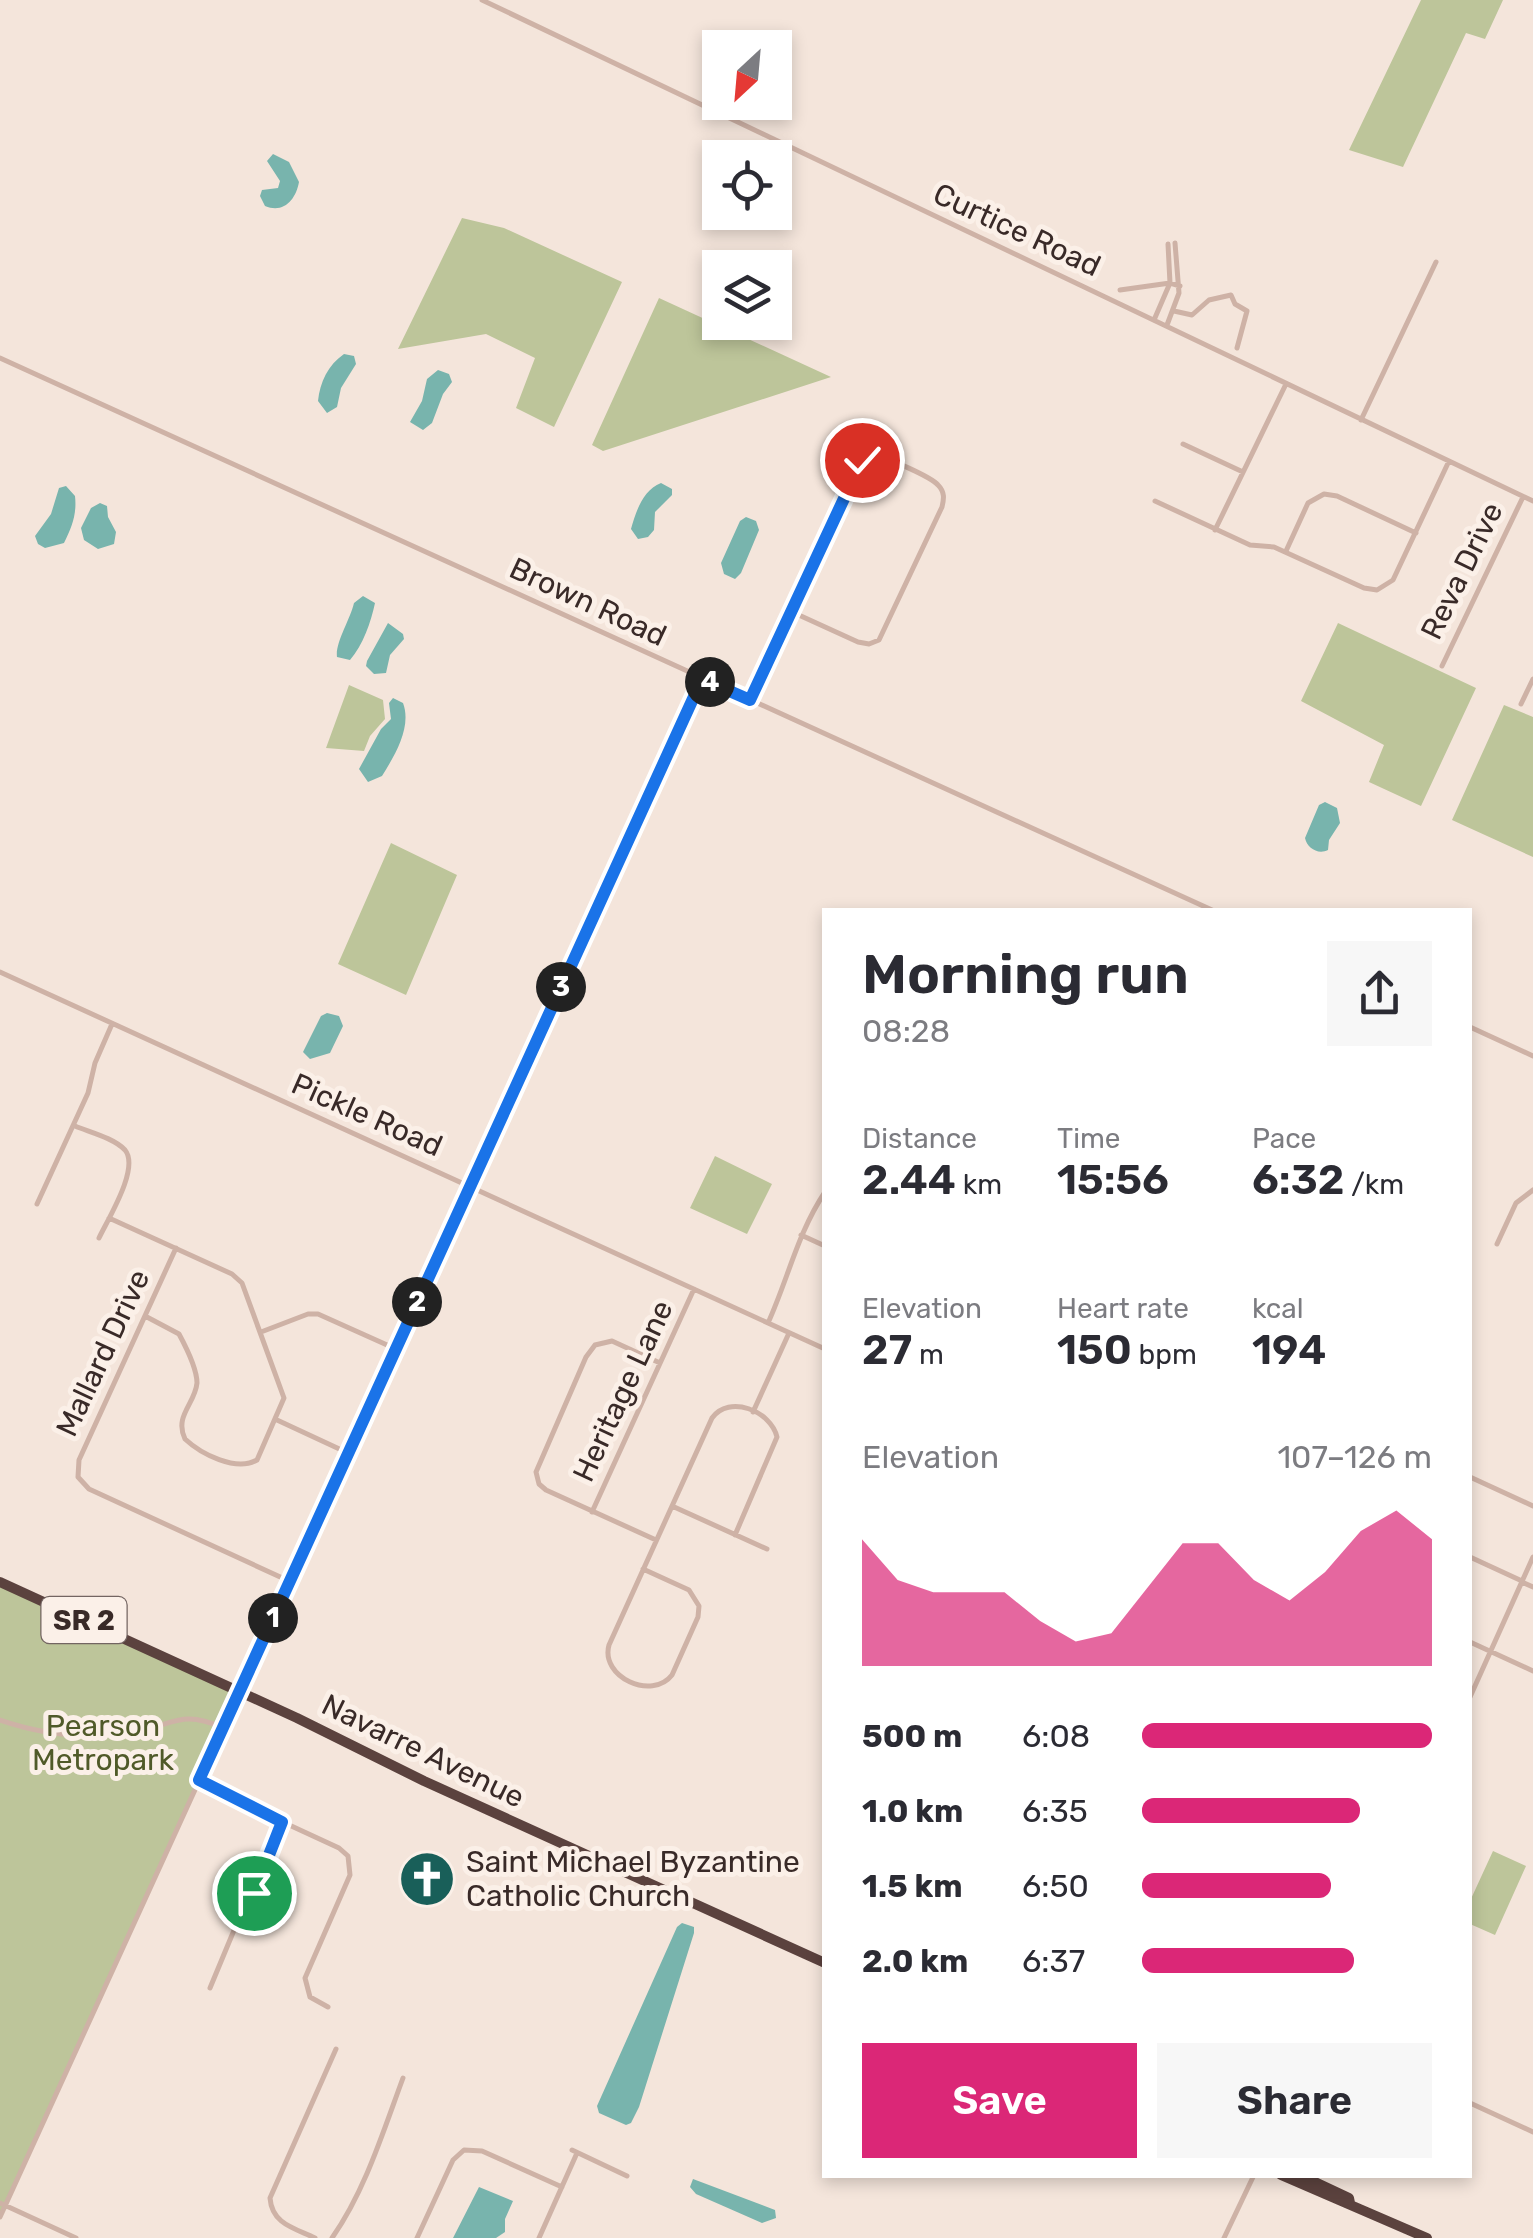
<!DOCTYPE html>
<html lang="en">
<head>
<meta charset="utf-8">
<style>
  body { margin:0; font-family:Rubik,sans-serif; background:#f7f7f7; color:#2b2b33; height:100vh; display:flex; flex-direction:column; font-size:38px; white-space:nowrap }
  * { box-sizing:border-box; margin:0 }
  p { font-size:32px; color:#7c7c81 }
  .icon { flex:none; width:55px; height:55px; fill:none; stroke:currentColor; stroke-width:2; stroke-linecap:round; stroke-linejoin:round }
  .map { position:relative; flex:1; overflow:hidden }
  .sheet { position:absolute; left:822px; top:908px; width:650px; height:1270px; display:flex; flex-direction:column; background:#fff; border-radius:0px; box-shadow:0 5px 15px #0003 }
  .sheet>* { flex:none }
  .needle { width:65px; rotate:206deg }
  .tools { position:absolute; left:702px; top:30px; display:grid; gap:20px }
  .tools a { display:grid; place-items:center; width:90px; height:90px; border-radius:0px; background:#fff; box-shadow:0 5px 15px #0003; font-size:50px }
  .pin { position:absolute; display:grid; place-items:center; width:85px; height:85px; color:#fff; margin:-42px; border:5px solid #fff; border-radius:50%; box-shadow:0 2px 10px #0007 }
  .km { position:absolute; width:50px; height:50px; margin:-25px; border-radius:50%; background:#222; color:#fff; font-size:28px; line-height:50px; text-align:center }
  .round { display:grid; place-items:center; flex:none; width:105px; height:105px; border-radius:0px; background:#f7f7f7 }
  .headline { display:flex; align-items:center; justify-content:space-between; height:170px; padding:0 40px }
  h1 { font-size:55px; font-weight:600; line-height:75px }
  .figures { display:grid; grid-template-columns:repeat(3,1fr); gap:15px; height:170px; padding:10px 40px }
  .figures div { display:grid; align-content:center }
  .figures b { font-size:42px; font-weight:600 }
  .figures small { font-size:28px; font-weight:400 }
  .figures p { font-size:28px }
  .chart { height:280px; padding:20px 40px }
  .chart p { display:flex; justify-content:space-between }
  .chart svg { width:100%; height:180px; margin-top:10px; fill:#db2777; opacity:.7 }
  .action { display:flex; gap:20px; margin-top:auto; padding:20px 40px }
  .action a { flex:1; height:115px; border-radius:0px; background:#db2777; color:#fff; font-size:40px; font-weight:600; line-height:115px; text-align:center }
  .action a+a { background:#f7f7f7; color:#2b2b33 }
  ul { padding:0 40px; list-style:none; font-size:32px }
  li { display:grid; grid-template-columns:160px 120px 1fr; align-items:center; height:75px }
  li i { height:25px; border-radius:12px; background:#db2777 }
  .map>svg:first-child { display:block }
</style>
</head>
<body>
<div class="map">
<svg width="1533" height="2238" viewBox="0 0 1533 2238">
  <rect width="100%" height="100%" fill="#f4e5db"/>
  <!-- green -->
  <path fill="#bdc59a" d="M1421 0H1503L1485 39 1466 33 1403 167 1349 150Z
    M462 218 504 228 622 282 554 427 516 408 535 358 486 334 398 349Z
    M659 298 831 377 603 451 592 445Z
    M1338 623 1476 688 1421 806 1369 782 1384 745 1301 701Z
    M349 685 383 700 385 719 370 736 364 751 326 748Z
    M1504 705 1533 717V857L1452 820Z
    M391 843 457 875 406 995 338 964Z
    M715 1156 772 1184 747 1234 690 1208Z
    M0 1582 241 1692 0 2217Z
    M1493 1851 1526 1866 1495 1935 1470 1924V1901Z"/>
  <!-- water -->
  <path fill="#78b4ad" d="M273 154 289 162 299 182C296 199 284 214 265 206L260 196 262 190 278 188 280 181 267 161Z
    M344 354 354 356 356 364 341 388 337 407 327 413 318 401C320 382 328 365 344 354Z
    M438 370 449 374 452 382 443 394 432 423 423 430 410 422 422 401 427 379Z
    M661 483 672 489V495L655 512 654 530 648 537 638 539 631 529C636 511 643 490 661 483Z
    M66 486 75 496C77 514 72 527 64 543L45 548 38 544 35 536 51 514 59 488Z
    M100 503 107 506 108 517 116 532 114 544 98 549 84 540 81 528 91 508Z
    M746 517 756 521 759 530 741 573 735 579 724 574 721 563 740 521Z
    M363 596 375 603C371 622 363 645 350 660L337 657C335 643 350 620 354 603Z
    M388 623 403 634 404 639 390 655 386 673 374 674 366 666 367 661Z
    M393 698 403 703C412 727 395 755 382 776L368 782 359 769 381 729 391 719 389 703Z
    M1325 802 1337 808 1340 823 1329 840 1328 850C1318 855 1307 848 1305 838L1319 805Z
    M327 1013 339 1016 343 1026 330 1053 310 1059 303 1052 321 1016Z
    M682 1923 694 1927V1933L639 2107 631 2123 626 2125 599 2113 597 2106 677 1927Z
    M693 2179 775 2210 776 2218 762 2223 696 2194 690 2187Z
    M479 2187 513 2201 505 2219V2232L496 2238H453Z"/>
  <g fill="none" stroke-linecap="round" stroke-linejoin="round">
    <!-- minor -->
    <path stroke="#ceb2a6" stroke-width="5" d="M482 0 1533 501
      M1120 290 1170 283 1180 286
      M1174 311 1192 315 1209 300 1231 295 1235 304 1247 311 1237 348
      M1154 320 1170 283 1168 244
      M1167 325 1179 293 1175 243
      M0 358 1212 910
      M1361 420 1436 262
      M1183 444 1243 472
      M1155 501 1250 545 1274 547 1364 588 1377 590 1393 580 1449 461
      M1215 530 1286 384
      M1286 551 1308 503 1324 494 1337 496 1416 533
      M1442 666 1523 497
      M750 700 855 470C859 463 863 457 873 456 883 455 931 477 938 485 945 492 944 499 942 507L879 640 869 644 858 642 790 611
      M1521 704 1533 679
      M0 972 825 1349
      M1470 1027 1533 1056
      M75 1126C89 1132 114 1138 125 1150 140 1168 108 1219 99 1238
      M37 1204 88 1093 95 1063 112 1024
      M109 1218 232 1274 242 1283 284 1398 257 1460C236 1472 201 1454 185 1439 174 1416 195 1404 197 1383 197 1368 186 1347 179 1334L145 1316
      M801 1235 825 1246
      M1497 1244 1516 1203 1533 1190
      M176 1248 79 1460 78 1477 89 1489 289 1581
      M768 1323C788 1279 798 1232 825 1192
      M261 1332 308 1314H318L396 1349
      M753 1412 789 1333
      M277 1420 348 1453
      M1470 1477 1533 1506
      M672 1506 767 1549
      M592 1512 694 1289
      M656 1540 546 1490 539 1484 536 1472 586 1357 595 1345 612 1341 660 1363
      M1470 1557 1522 1581
      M643 1569 689 1590 699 1606 698 1617 672 1675C652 1701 600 1677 609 1645L712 1418C729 1394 771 1411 777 1437L735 1535
      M1522 1582 1533 1587
      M1470 1642 1533 1671
      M1470 1697 1533 1557
      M0 1720C44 1735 87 1740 133 1732 176 1725 179 1709 224 1728
      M199 1779 246 1805 339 1848 348 1856 350 1875 305 1978 310 1997 328 2007
      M210 1988 237 1923 260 1882 282 1822
      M1470 2103 1533 2132
      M572 2150 627 2176
      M0 2203 76 2238
      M0 2217 702 679
      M315 2238C294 2228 272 2224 270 2198L336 2049
      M332 2238C365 2191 383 2132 403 2078
      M417 2238 453 2160 464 2150 482 2151 562 2187
      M539 2238 577 2153
      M1224 2238 1254 2175"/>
    <!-- highway -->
    <path stroke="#5b423e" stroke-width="10" d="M0 1582 297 1718 424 1781 825 1963
      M1281 2175 1427 2238
      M1300 2175 1349 2198 1350 2203"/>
  </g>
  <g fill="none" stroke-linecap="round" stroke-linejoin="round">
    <!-- route casing -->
    <g stroke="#fff" stroke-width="20">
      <path id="route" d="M254 1893 282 1822 199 1780 702 679 750 700 862 460"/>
    </g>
    <!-- route -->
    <use href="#route" stroke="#1a73e8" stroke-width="12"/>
  </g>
  <!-- icons -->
  <defs>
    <g id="church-disc" transform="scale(2.875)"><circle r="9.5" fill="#195f59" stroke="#fbf0e8"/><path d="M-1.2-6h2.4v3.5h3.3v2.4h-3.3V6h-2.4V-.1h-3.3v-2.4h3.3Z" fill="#fff"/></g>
  </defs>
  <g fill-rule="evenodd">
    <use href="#church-disc" x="427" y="1879"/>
  </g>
  <g text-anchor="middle" stroke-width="10" stroke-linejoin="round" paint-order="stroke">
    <!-- shield labels -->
    <rect fill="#fbf0e8" stroke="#736562" stroke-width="2.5" x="41.5" y="1597" width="85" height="46" rx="8"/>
    <g font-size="28" font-weight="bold" fill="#392a28">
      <text x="84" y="1630">SR 2</text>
    </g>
    <!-- street labels -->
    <g font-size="30" fill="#392a28" stroke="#fbf0e8">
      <text transform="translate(1017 230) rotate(25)" y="10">Curtice Road</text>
      <text transform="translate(1462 571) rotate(-64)" y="10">Reva Drive</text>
      <text transform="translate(588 602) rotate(25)" y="10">Brown Road</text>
      <text transform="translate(367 1115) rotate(24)" y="10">Pickle Road</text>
      <text transform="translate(103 1353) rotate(-65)" y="10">Mallard Drive</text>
      <text transform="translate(623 1391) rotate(-65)" y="10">Heritage Lane</text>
      <text transform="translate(423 1751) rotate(26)" y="10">Navarre Avenue</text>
    </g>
    <!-- park labels -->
    <g font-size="30" fill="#505a29" stroke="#fbf0e8">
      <text x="103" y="1736">Pearson<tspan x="103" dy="34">Metropark</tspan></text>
    </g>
    <!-- poi labels -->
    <g font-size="30" fill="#392a28" stroke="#fbf0e8" text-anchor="start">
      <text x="466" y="1872">Saint Michael Byzantine<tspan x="466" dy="34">Catholic Church</tspan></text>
    </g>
  </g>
</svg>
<div class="tools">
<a><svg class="needle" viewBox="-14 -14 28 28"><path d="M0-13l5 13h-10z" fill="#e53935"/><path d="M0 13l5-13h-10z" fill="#7c7c81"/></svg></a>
<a><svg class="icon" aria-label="locate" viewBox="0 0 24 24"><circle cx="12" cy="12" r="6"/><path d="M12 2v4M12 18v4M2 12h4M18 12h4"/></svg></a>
<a><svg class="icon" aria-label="layers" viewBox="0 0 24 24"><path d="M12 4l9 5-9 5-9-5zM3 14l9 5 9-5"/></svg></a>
</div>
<div class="pin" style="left:254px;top:1893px;background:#1e9e55"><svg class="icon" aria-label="arrive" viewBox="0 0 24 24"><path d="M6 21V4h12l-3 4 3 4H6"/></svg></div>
<div class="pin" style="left:862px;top:460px;background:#d93025"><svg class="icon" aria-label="check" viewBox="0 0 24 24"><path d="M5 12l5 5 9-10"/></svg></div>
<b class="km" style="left:273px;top:1618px">1</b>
<b class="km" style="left:417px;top:1302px">2</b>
<b class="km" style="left:561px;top:987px">3</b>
<b class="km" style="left:710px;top:682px">4</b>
<section class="sheet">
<div class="headline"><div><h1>Morning run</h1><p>08:28</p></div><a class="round"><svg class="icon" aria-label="share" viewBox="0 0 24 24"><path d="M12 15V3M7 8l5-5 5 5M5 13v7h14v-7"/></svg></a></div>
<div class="figures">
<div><p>Distance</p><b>2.44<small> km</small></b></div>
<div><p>Time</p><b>15:56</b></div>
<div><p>Pace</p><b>6:32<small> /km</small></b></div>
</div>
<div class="figures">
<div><p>Elevation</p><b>27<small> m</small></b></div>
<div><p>Heart rate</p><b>150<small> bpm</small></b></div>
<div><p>kcal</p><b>194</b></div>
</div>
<div class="chart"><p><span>Elevation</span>107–126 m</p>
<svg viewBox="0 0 160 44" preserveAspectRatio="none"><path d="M0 44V13L10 23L20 26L30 26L40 26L50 33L60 38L70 36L80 25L90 14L100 14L110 23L120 28L130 21L140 11L150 6L160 13V44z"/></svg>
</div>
<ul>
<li><b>500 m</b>6:08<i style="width:100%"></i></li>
<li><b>1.0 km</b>6:35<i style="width:75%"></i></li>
<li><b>1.5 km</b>6:50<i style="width:65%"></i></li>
<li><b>2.0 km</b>6:37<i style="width:73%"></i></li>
</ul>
<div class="action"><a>Save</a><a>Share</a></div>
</section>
</div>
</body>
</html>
